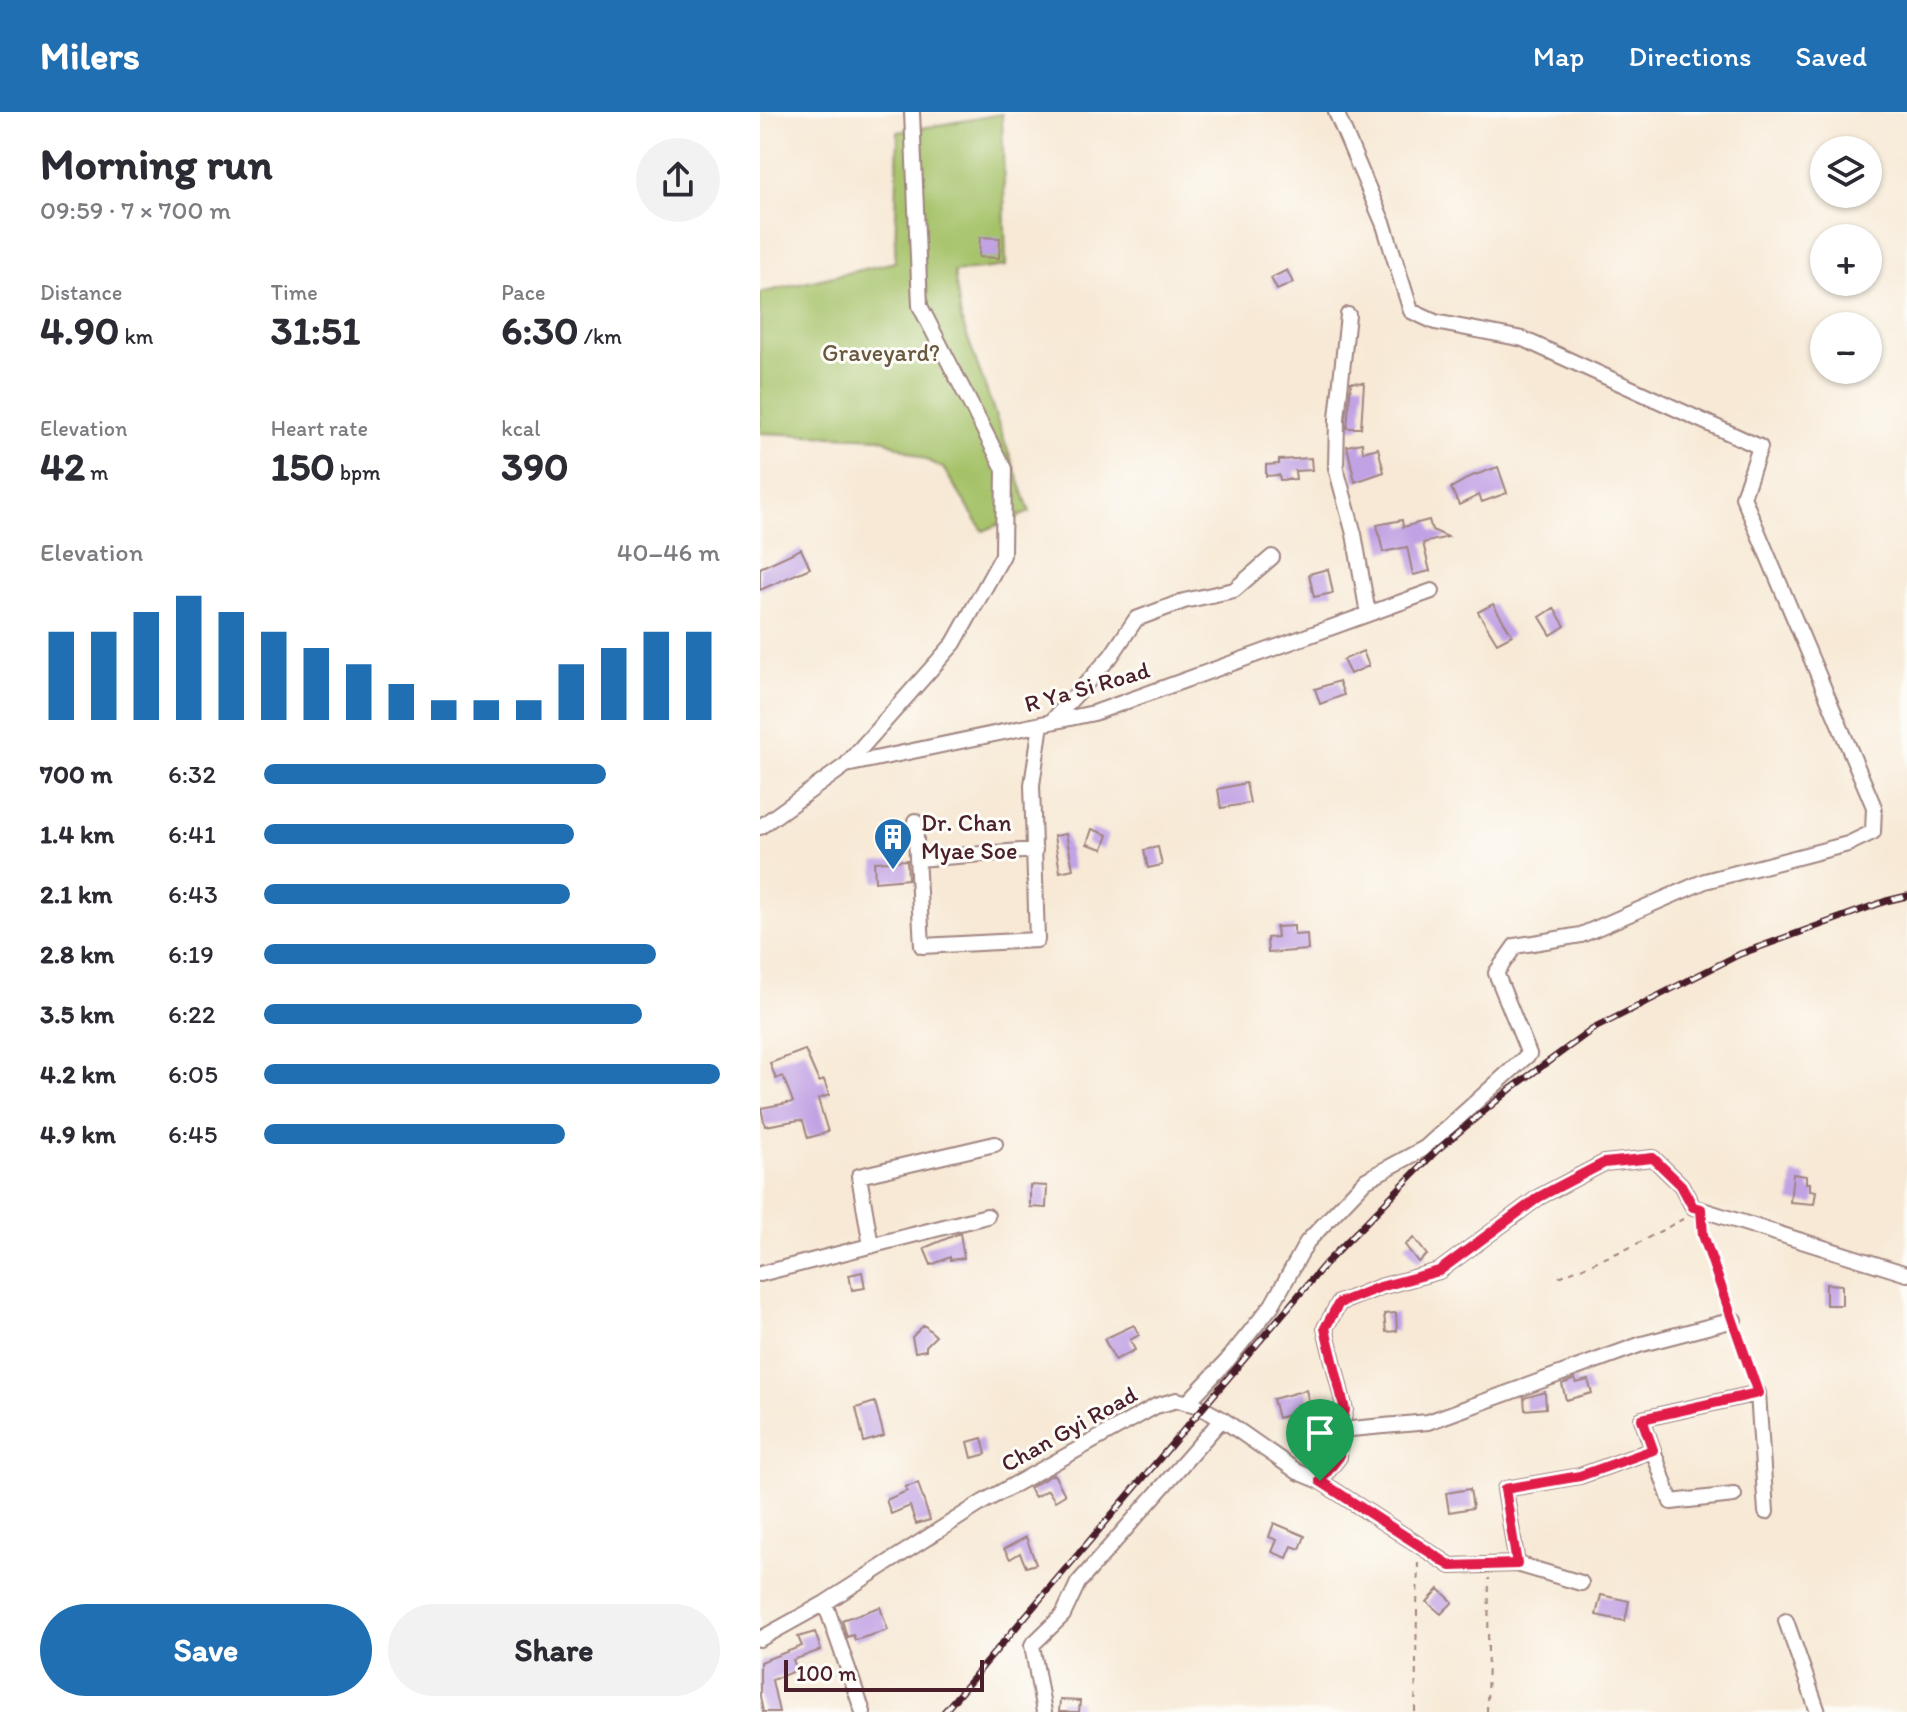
<!DOCTYPE html>
<html lang="en">
<head>
<meta charset="utf-8">
<style>
  body { margin:0; font-family:Itim,sans-serif; background:#f2f2f3; color:#2b2b33; height:100vh; display:flex; flex-direction:column; font-size:30px; white-space:nowrap }
  * { box-sizing:border-box; margin:0 }
  p { font-size:26px; color:#7c7c81 }
  .icon { flex:none; width:44px; height:44px; fill:none; stroke:currentColor; stroke-width:2; stroke-linecap:round; stroke-linejoin:round }
  .map { position:relative; flex:1; overflow:hidden }
  .details { display:flex; flex-direction:column; background:#fff; width:760px }
  .details>* { flex:none }
  .controls { position:absolute; left:1050px; top:24px; display:grid; gap:16px }
  .controls a { display:grid; place-items:center; width:72px; height:72px; border-radius:50%; background:#fff; box-shadow:0 2px 6px #0004; font-size:40px }
  .scale { position:absolute; left:24px; bottom:20px; width:200px; box-sizing:border-box; padding-left:8px; border:4px solid #4a1f2b; border-top:0; font-size:22px; line-height:28px; white-space:nowrap; color:#4a1f2b; -webkit-text-stroke:6px #fdfcf7; paint-order:stroke }
  .pin { position:absolute; display:grid; place-items:center; width:68px; height:68px; color:#fff; margin:-82px -34px; border-radius:50% 50% 50% 0; rotate:-45deg; box-shadow:0 0 8px #0007 }
  .pin .icon { rotate:45deg }
  .round { display:grid; place-items:center; flex:none; width:84px; height:84px; border-radius:42px; background:#f2f2f3 }
  .overview { display:flex; align-items:center; justify-content:space-between; height:136px; padding:0 40px }
  h1 { font-size:44px; font-weight:800; line-height:60px }
  .stats { display:grid; grid-template-columns:repeat(3,1fr); gap:12px; height:136px; padding:8px 40px }
  .stats div { display:grid; align-content:center }
  .stats b { font-size:40px; font-weight:800 }
  .stats small { font-size:22px; font-weight:400 }
  .stats p { font-size:22px }
  .chart { height:224px; padding:16px 40px }
  .chart p { display:flex; justify-content:space-between }
  .chart svg { width:100%; height:144px; margin-top:8px; stroke:#1f6fb2; stroke-width:6 }
  .action { display:flex; gap:16px; margin-top:auto; padding:16px 40px }
  .action a { flex:1; height:92px; border-radius:48px; background:#1f6fb2; color:#fff; font-size:32px; font-weight:800; line-height:92px; text-align:center }
  .action a+a { background:#f2f2f3; color:#2b2b33 }
  ul { padding:0 40px; list-style:none; font-size:26px }
  li { display:grid; grid-template-columns:128px 96px 1fr; align-items:center; height:60px }
  li i { height:20px; border-radius:10px; background:#1f6fb2 }
  header { display:flex; align-items:center; gap:48px; box-sizing:border-box; height:112px; padding:0 40px; background:#1f6fb2; color:#fff }
  header strong { font-size:38px }
  nav { display:flex; gap:44px; margin-inline-start:auto; font-size:28px }
  main { display:flex; flex:1; min-height:0 }
  .map>svg:first-child { display:block }
</style>
</head>
<body>
<header>
<strong>Milers</strong>
<nav><a>Map</a><a>Directions</a><a>Saved</a></nav>
</header>
<main>
<section class="details">
<div class="overview"><div><h1>Morning run</h1><p>09:59 · 7 × 700 m</p></div><a class="round"><svg class="icon" aria-label="share" viewBox="0 0 24 24"><path d="M12 15V3M7 8l5-5 5 5M5 13v7h14v-7"/></svg></a></div>
<div class="stats">
<div><p>Distance</p><b>4.90<small> km</small></b></div>
<div><p>Time</p><b>31:51</b></div>
<div><p>Pace</p><b>6:30<small> /km</small></b></div>
</div>
<div class="stats">
<div><p>Elevation</p><b>42<small> m</small></b></div>
<div><p>Heart rate</p><b>150<small> bpm</small></b></div>
<div><p>kcal</p><b>390</b></div>
</div>
<div class="chart"><p><span>Elevation</span>40–46 m</p>
<svg viewBox="0 0 160 44" preserveAspectRatio="none"><path d="M5 44V17M15 44V17M25 44V11M35 44V6M45 44V11M55 44V17M65 44V22M75 44V27M85 44V33M95 44V38M105 44V38M115 44V38M125 44V27M135 44V22M145 44V17M155 44V17"/></svg>
</div>
<ul>
<li><b>700 m</b>6:32<i style="width:75%"></i></li>
<li><b>1.4 km</b>6:41<i style="width:68%"></i></li>
<li><b>2.1 km</b>6:43<i style="width:67%"></i></li>
<li><b>2.8 km</b>6:19<i style="width:86%"></i></li>
<li><b>3.5 km</b>6:22<i style="width:83%"></i></li>
<li><b>4.2 km</b>6:05<i style="width:100%"></i></li>
<li><b>4.9 km</b>6:45<i style="width:66%"></i></li>
</ul>
<div class="action"><a>Save</a><a>Share</a></div>
</section>
<div class="map">
<svg width="1147" height="1600" viewBox="0 0 1147 1600">
  <rect width="100%" height="100%" fill="#fdfcf7"/>
  <filter id="ink" filterUnits="userSpaceOnUse"><feTurbulence type="fractalNoise" baseFrequency=".0125" numOctaves="2"/><feDisplacementMap in="SourceGraphic" scale="16" xChannelSelector="R" yChannelSelector="G"/><feConvolveMatrix kernelMatrix="1 2 1 2 8 2 1 2 1" color-interpolation-filters="sRGB"/></filter>
  <filter id="wash" filterUnits="userSpaceOnUse"><feTurbulence type="fractalNoise" baseFrequency=".006" numOctaves="4" result="noise"/><feDisplacementMap in="SourceGraphic" scale="32" xChannelSelector="R" yChannelSelector="G"/><feGaussianBlur stdDeviation="1.8" result="paint"/><feColorMatrix in="noise" values="0 0 0 0 0 0 0 0 0 0 0 0 0 0 0 0 0 1.4 0 .05"/><feComposite in="paint" operator="in"/></filter>
  <g filter="url(#wash)">
    <rect width="100%" height="100%" fill="#f7e9d5"/>
    <!-- green -->
    <path fill="#a6c269" stroke="#78704a" stroke-width="2" d="M242 2 246 154 194 160 201 207 270 400 223 419 183 356 121 326 0 321V181L135 150 138 20Z"/>
    <g id="blocks">
      <!-- building -->
      <path fill="#c1a2e4" d="M220 125 240 126 239 146 219 145Z
        M527 158 533 171 517 178 511 166Z
        M591 270 604 271 601 316H587Z
        M602 331 603 340 618 336 624 360 595 370 587 334Z
        M551 346 552 358 535 359 536 367 520 368 519 363 506 364V353L519 352V348Z
        M738 355 747 381 722 390 719 383 699 393 691 376 712 364Z
        M642 408 643 415 669 408 672 418 688 425 663 431 670 459 653 463 647 435 623 440 617 413Z
        M41 437 50 456 0 478V456Z
        M568 457 573 481 554 485 549 462Z
        M733 492 752 523 737 531 718 500Z
        M794 496 805 514 791 523 780 505Z
        M603 539 609 554 590 562 583 548Z
        M579 569 584 583 560 592 555 577Z
        M486 671 490 691 461 696 458 677Z
        M332 717 348 723 343 737 327 732Z
        M306 722 313 757 300 760 294 724Z
        M398 735 402 753 388 756 384 738Z
        M147 748 148 767 115 770 114 750Z
        M534 814V823L547 822 548 838 508 841 507 826 517 825 516 815Z
        M45 938 59 970 64 968 69 983 58 987 68 1020 48 1026 43 1009 39 1008 5 1014 1 996 33 990 23 964 16 967 10 951Z
        M1033 1062 1046 1064V1071H1050V1078L1056 1079 1054 1092 1030 1090Z
        M270 1073 287 1074 286 1096 270 1095Z
        M200 1121 204 1146 190 1148V1145L171 1153 164 1136Z
        M654 1126 667 1143 658 1150 645 1133Z
        M102 1160 105 1176 92 1178 89 1163Z
        M1066 1172 1082 1173V1193H1066Z
        M636 1201 637 1219 626 1220 624 1202Z
        M164 1213 176 1224 166 1234V1238L155 1240 152 1225Z
        M374 1213 379 1223 370 1228 375 1238 355 1248 344 1227Z
        M815 1267 816 1271 828 1268 832 1281 806 1288 802 1272Z
        M546 1278 551 1297 518 1306 513 1287Z
        M785 1280 786 1296 765 1298 764 1286Z
        M115 1290 124 1324 104 1330 96 1296Z
        M222 1326 226 1342 212 1346 208 1330Z
        M294 1362 305 1383 295 1389 288 1378 275 1385 269 1376Z
        M158 1371 170 1408 156 1412 150 1394 131 1402 126 1388 147 1379 145 1375Z
        M710 1377 713 1396 689 1400 686 1381Z
        M514 1411 545 1424 540 1437 532 1434 527 1446 512 1440 517 1428 509 1425Z
        M266 1425 276 1452 266 1455 260 1441 250 1447 244 1437Z
        M679 1477 693 1490 681 1502 667 1490Z
        M841 1483 869 1489 865 1509 836 1503Z
        M120 1495 128 1518 95 1528 93 1523 87 1525 82 1508Z
        M55 1520 61 1538 33 1548 37 1558 12 1568 19 1600H3L0 1584V1550L42 1534 38 1525Z
        M300 1588 320 1589 319 1600H299Z"/>
    </g>
  </g>
  <g filter="url(#ink)">
    <use href="#blocks" fill-opacity="0" stroke="#a08480" stroke-width="2"/>
    <g fill="none" stroke-linecap="round" stroke-linejoin="round">
      <!-- minor casing -->
      <g stroke="#a08480" stroke-width="18">
        <path id="minor" d="M588 203 577 306 576 356 594 422 608 502
          M292 609 351 544 376 507 424 489 474 478 512 445
          M86 653 194 531 243 443 244 357 160 194 152 0
          M155 709 162 834 277 828 272 673 281 612
          M0 715 86 653 334 601 672 479
          M157 747 275 738
          M111 1134 99 1064 235 1032
          M0 1162 227 1104
          M427 1291 467 1249 512 1193 547 1130 606 1068 665 1036 769 942 736 861 755 834 821 823 945 769 1088 732 1113 720 1114 695 983 385 1000 335 763 227 675 210 651 199 624 113 576 0
          M580 1318 668 1310 882 1232 974 1208
          M893 1338 911 1390 974 1383
          M560 1369 579 1345 580 1318 585 1298 565 1216 579 1191 620 1175 679 1159 779 1085 844 1051 893 1046 921 1073 933 1095 1147 1162
          M757 1452 745 1377 820 1364 893 1338 882 1307 998 1281 1006 1400
          M65 1491 103 1600
          M1026 1509 1058 1600
          M0 1527 65 1491 223 1390 396 1294 417 1288 436 1293 462 1307 538 1360 560 1369 691 1454 757 1452 821 1471
          M284 1600 272 1533 303 1503 318 1471 462 1307"/>
      </g>
      <!-- path -->
      <path stroke="#a08480" stroke-width="2" stroke-dasharray="6 6" stroke-linecap="butt" d="M942 1112 943 1123 968 1193
        M799 1165 869 1136 923 1107
        M978 1222 994 1269
        M655 1600 658 1449
        M727 1600 729 1466"/>
      <!-- minor -->
      <use href="#minor" stroke="#fff" stroke-width="14"/>
      <!-- rail casing -->
      <g stroke="#4a1f2b" stroke-width="7">
        <path id="rail" d="M184 1600 566 1151 677 1038 752 976 833 917 980 842 1126 789 1147 784"/>
      </g>
      <!-- rail -->
      <use href="#rail" stroke="#fdfcf7" stroke-width="4" stroke-dasharray="12" stroke-linecap="butt"/>
    </g>
  </g>
  <g fill="none" stroke-linecap="round" stroke-linejoin="round" filter="url(#ink)">
    <!-- route casing -->
    <g stroke="#fff" stroke-width="16">
      <path id="route" d="M893 1046 921 1073 933 1095 941 1097 943 1123 998 1281 882 1307 893 1338 820 1364 745 1377 757 1452 691 1454 560 1369 579 1345 580 1318 585 1298 565 1216 579 1191 620 1175 679 1159 779 1085 844 1051Z"/>
    </g>
    <!-- route -->
    <use href="#route" stroke="#e11d48" stroke-width="10"/>
  </g>
  <!-- icons -->
  <defs>
    <g id="building-pin" transform="scale(2)"><path d="M0 17L-7.5 6A9.5 9.5 0 1 1 7.5 6Z" fill="#1f6fb2" stroke="#fdfcf7"/><path d="M-4-6H4V6H1V3H-1V6H-4ZM-2.5-4.3h1.7v1.8h-1.7ZM.8-4.3h1.7v1.8H.8ZM-2.5-1h1.7V.8h-1.7ZM.8-1h1.7V.8H.8Z" fill="#fff"/></g>
  </defs>
  <g fill-rule="evenodd">
    <use href="#building-pin" x="133" y="725"/>
  </g>
  <g text-anchor="middle" stroke-width="6" stroke-linejoin="round" paint-order="stroke">
    <!-- park labels -->
    <g font-size="24" fill="#6a5841" stroke="#fdfcf7">
      <text x="121" y="249">Graveyard?</text>
    </g>
    <!-- street labels -->
    <g font-size="24" fill="#4a1f2b" stroke="#fdfcf7">
      <text transform="translate(327 575) rotate(-16)" y="8">R Ya Si Road</text>
      <text transform="translate(309 1317) rotate(-29)" y="8">Chan Gyi Road</text>
    </g>
    <!-- poi labels -->
    <g font-size="24" fill="#4a1f2b" stroke="#fdfcf7" text-anchor="start">
      <text x="161" y="719">Dr. Chan<tspan x="161" dy="28">Myae Soe</tspan></text>
    </g>
  </g>
</svg>
<div class="controls">
<a><svg class="icon" aria-label="layers" viewBox="0 0 24 24"><path d="M12 4l9 5-9 5-9-5zM3 14l9 5 9-5"/></svg></a>
<a>+</a>
<a>−</a>
</div>
<div class="scale">100 m</div>
<div class="pin" style="left:560px;top:1369px;background:#1e9e55"><svg class="icon" aria-label="arrive" viewBox="0 0 24 24"><path d="M6 21V4h12l-3 4 3 4H6"/></svg></div>
</div>
</main>
</body>
</html>
